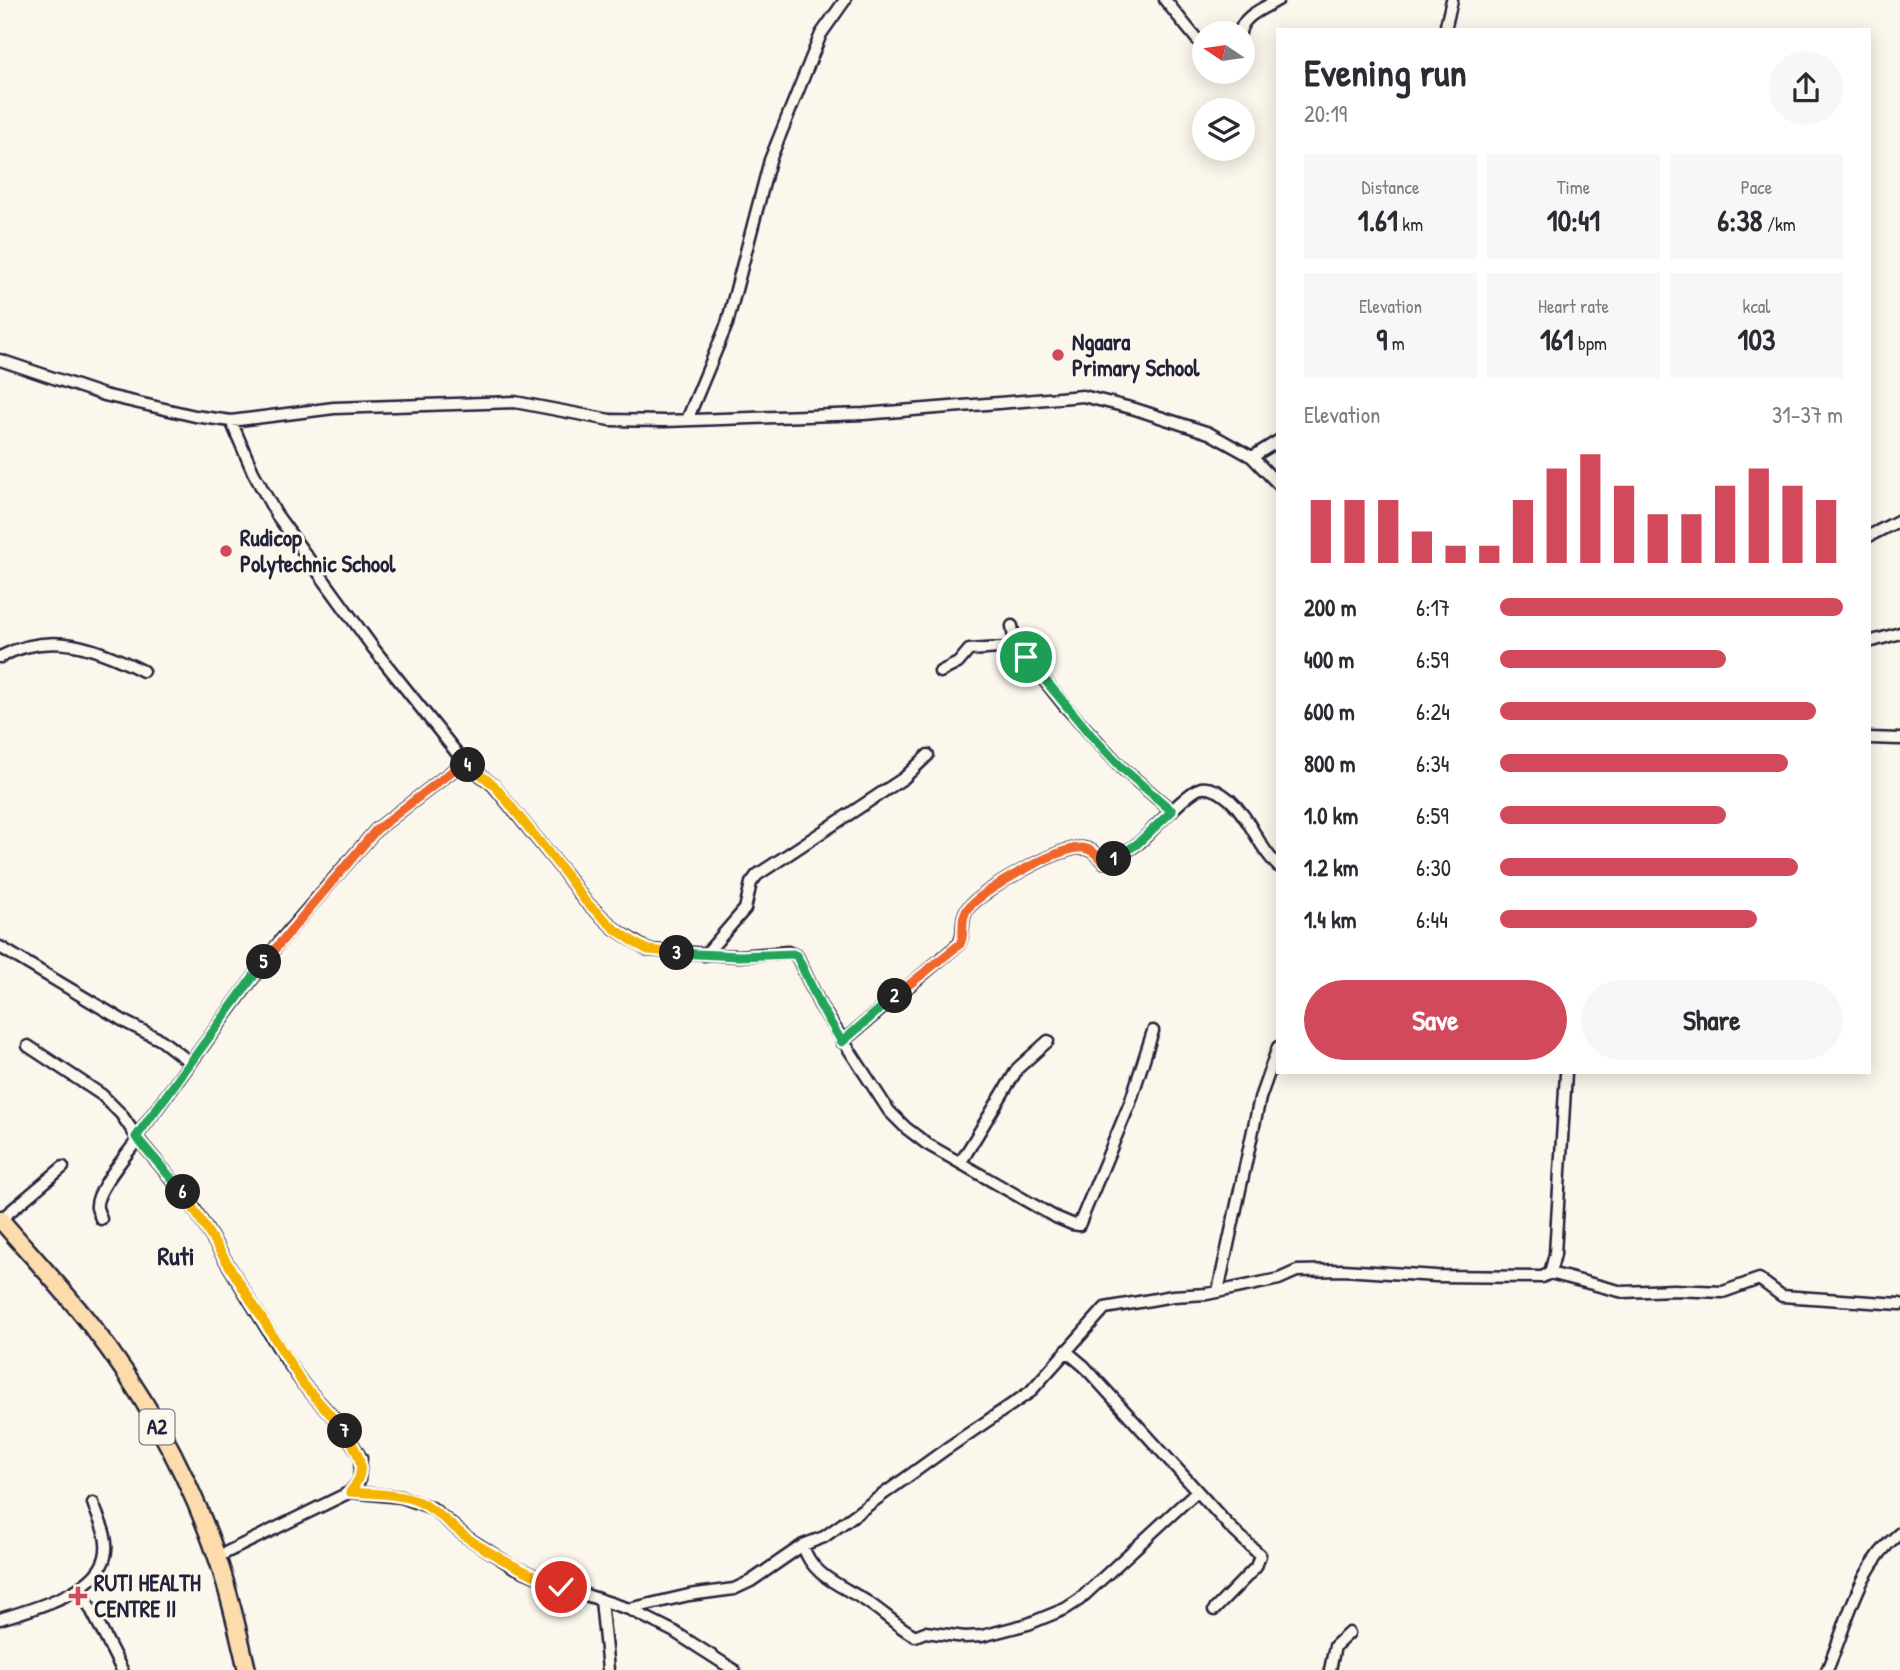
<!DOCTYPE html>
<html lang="en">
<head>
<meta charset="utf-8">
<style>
  body { margin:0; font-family:"Patrick Hand",sans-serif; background:#f7f7f7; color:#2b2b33; height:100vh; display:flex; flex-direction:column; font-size:26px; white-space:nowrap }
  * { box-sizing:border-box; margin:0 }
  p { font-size:23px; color:#7c7c81 }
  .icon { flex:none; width:38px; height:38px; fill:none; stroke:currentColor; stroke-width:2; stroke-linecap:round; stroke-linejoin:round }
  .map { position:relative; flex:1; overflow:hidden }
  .details { position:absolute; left:1276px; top:28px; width:595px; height:1046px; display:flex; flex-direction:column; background:#fff; border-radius:0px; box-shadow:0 4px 18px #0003 }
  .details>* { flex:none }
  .needle { width:46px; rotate:283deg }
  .controls { position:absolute; left:1192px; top:21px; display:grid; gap:14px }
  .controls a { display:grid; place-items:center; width:63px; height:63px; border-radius:50%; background:#fff; box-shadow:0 4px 18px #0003; font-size:35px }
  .pin { position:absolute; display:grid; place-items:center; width:60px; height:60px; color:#fff; margin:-30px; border:4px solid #fff; border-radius:50%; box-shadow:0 2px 7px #0007 }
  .km { position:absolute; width:35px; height:35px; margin:-18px; border-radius:50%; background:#222; color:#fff; font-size:19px; line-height:35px; text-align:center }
  .round { display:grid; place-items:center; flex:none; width:74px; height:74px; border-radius:37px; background:#f7f7f7 }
  .summary { display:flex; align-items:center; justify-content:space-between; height:119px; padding:0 28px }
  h1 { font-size:38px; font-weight:700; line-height:52px }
  .stats { display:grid; grid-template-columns:repeat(3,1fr); gap:10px; height:119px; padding:7px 28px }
  .stats div { display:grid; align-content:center; border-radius:0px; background:#f7f7f7; text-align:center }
  .stats b { font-size:30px; font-weight:700 }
  .stats small { font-size:19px; font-weight:400 }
  .stats p { font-size:19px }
  .chart { height:196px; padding:14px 28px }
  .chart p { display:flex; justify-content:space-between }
  .chart svg { width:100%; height:126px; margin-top:7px; stroke:#d1495b; stroke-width:6 }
  .button { display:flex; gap:14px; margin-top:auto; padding:14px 28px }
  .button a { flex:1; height:80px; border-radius:42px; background:#d1495b; color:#fff; font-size:28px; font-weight:700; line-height:80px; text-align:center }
  .button a+a { background:#f7f7f7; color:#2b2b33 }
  ul { padding:0 28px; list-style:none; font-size:23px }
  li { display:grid; grid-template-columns:112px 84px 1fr; align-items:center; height:52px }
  li i { height:18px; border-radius:9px; background:#d1495b }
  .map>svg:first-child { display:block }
</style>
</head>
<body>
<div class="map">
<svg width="1900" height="1670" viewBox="0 0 1900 1670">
  <rect width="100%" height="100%" fill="#fbf7ec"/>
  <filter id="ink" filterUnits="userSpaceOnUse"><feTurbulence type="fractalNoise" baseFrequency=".0143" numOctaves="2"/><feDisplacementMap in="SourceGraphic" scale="14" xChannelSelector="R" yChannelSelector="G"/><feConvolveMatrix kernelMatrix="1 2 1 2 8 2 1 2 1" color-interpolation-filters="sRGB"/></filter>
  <g filter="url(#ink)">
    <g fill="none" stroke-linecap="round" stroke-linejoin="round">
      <!-- minor casing -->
      <g stroke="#22223b" stroke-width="15">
        <path id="minor" d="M1165 0 1204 48
          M1445 30 1452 0
          M1240 33C1242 16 1264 8 1278 0
          M0 360 104 395 195 416 231 421 334 408 515 402 610 420 664 421 864 414 1083 396 1135 409 1209 433 1252 457 1278 484
          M687 420 727 324 770 160 821 34 845 0
          M231 421 253 472 276 514 374 649 464 762 493 785 564 872 585 901 615 929 648 950 739 956 788 952 797 956 820 1005 889 1111 906 1128 927 1144 1053 1216 1072 1224 1079 1225 1130 1103 1153 1031
          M1252 457 1278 441
          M1869 536 1900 520
          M1012 626 1015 644 1065 706 1122 768 1172 811
          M1869 642 1900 633
          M0 657C51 630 95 647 143 671
          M940 672 958 663 969 650 1018 647
          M1869 738 1900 739
          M0 947 127 1023 161 1040 191 1063
          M705 955 745 909 751 883 757 875 904 778 928 755
          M842 1042 959 944C966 933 959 919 968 908 983 890 1059 846 1082 848 1093 849 1096 855 1104 862H1108C1119 856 1130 850 1140 842 1152 831 1188 791 1201 788 1212 786 1222 793 1230 800 1251 819 1258 847 1278 866
          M28 1046 102 1095 121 1114 138 1139 189 1200 281 1352 303 1384 343 1428 361 1458 359 1481 350 1492
          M136 1137 281 940 376 830 464 762
          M959 1161 964 1157 1018 1068 1048 1041
          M101 1219C101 1218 97 1209 97 1208 94 1192 128 1153 138 1139
          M0 1220 63 1167
          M1550 1273 1623 1292 1674 1290 1723 1292 1759 1279 1782 1296 1900 1304
          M1218 1291 1260 1098 1278 1047
          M1066 1351 1084 1366 1229 1526 1260 1555 1256 1567 1214 1610
          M803 1545C811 1576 841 1585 866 1601 883 1612 897 1626 915 1636L925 1632 965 1637 982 1636 1028 1624 1065 1609 1079 1600 1197 1491
          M217 1557 350 1492 401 1497 432 1508 465 1536 512 1566 561 1587 629 1609 673 1631 734 1670
          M80 1588 122 1670
          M601 1600 608 1670
          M629 1609 689 1595 734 1589 751 1581 803 1545 824 1537 946 1449 1030 1392 1105 1308 1173 1296 1207 1294 1279 1279 1297 1271 1343 1270 1436 1276 1542 1277 1550 1273 1555 1254 1566 1073
          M0 1619C32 1609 103 1591 106 1551 108 1535 98 1518 93 1503
          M1330 1670 1335 1646 1349 1633
          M1827 1670C1848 1623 1857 1567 1900 1533"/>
      </g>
      <!-- primary casing -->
      <g stroke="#22223b" stroke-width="21">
        <path id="primary" d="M0 1219C30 1254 62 1288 90 1324 144 1393 188 1474 217 1557 230 1594 238 1632 247 1670"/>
      </g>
      <!-- minor -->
      <use href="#minor" stroke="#fbf7ec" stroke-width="10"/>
      <!-- primary -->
      <use href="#primary" stroke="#fcdcac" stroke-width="16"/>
    </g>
  </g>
  <g fill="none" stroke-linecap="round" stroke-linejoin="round" filter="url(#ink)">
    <!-- split-1 casing -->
    <g stroke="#fff" stroke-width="14">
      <path id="split-1" d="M1026 657 1090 734 1122 768 1172 811 1137 844 1114 859"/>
    </g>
    <!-- split-2 casing -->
    <g stroke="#fff" stroke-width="14">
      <path id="split-2" d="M895 996 960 944C966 933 959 919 968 908 983 890 1059 846 1082 848 1093 849 1096 855 1104 862L1114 859"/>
    </g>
    <!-- split-3 casing -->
    <g stroke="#fff" stroke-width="14">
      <path id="split-3" d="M677 953 739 956 793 954 797 956 820 1005 842 1042 895 996"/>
    </g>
    <!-- split-4 casing -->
    <g stroke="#fff" stroke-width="14">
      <path id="split-4" d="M468 765 494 785 564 872 585 901 615 929 637 944 648 950 677 953"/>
    </g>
    <!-- split-5 casing -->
    <g stroke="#fff" stroke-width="14">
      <path id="split-5" d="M264 962 376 830 464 762 468 765"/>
    </g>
    <!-- split-6 casing -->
    <g stroke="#fff" stroke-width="14">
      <path id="split-6" d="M183 1192 136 1137 264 962"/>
    </g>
    <!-- split-7 casing -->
    <g stroke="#fff" stroke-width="14">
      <path id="split-7" d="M183 1192 303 1384 345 1431"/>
    </g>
    <!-- split-8 casing -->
    <g stroke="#fff" stroke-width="14">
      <path id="split-8" d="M345 1431C358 1454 370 1468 350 1492 372 1494 398 1493 419 1502 437 1510 450 1525 466 1537 496 1558 527 1573 561 1587"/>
    </g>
    <!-- split-1 -->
    <use href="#split-1" stroke="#22a559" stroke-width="9"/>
    <!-- split-2 -->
    <use href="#split-2" stroke="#f0652b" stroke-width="9"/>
    <!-- split-3 -->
    <use href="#split-3" stroke="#22a559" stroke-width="9"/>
    <!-- split-4 -->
    <use href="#split-4" stroke="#f5b400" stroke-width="9"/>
    <!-- split-5 -->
    <use href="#split-5" stroke="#f0652b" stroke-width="9"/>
    <!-- split-6 -->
    <use href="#split-6" stroke="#22a559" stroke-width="9"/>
    <!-- split-7 -->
    <use href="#split-7" stroke="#f5b400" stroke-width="9"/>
    <!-- split-8 -->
    <use href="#split-8" stroke="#f5b400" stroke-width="9"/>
  </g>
  <!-- markers -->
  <g fill="#d1495b" stroke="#fbf7ec" stroke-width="2.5">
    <circle cx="1058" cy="355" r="7"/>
    <circle cx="226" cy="551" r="7"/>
    <path d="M74.5 1585.5h7v7h7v7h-7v7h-7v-7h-7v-7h7z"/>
  </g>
  <g text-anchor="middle" stroke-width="6" stroke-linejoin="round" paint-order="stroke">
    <!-- shield labels -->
    <rect fill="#fbf7ec" stroke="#636270" stroke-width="2" x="139.5" y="1409.5" width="35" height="35" rx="5"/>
    <g font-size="21" font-weight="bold" fill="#22223b">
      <text x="157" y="1434">A2</text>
    </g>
    <!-- poi labels -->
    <g font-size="23" font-weight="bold" fill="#22223b" stroke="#fbf7ec" text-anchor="start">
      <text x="1072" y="350">Ngaara<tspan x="1072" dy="26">Primary School</tspan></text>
      <text x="240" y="546">Rudicop<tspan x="240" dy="26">Polytechnic School</tspan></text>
      <text x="94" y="1591">RUTI HEALTH<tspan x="94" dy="26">CENTRE II</tspan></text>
    </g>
    <!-- quarter labels -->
    <g font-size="26" font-weight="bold" fill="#22223b" stroke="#fbf7ec">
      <text x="176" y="1265">Ruti</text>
    </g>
  </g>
</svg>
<div class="controls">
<a><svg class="needle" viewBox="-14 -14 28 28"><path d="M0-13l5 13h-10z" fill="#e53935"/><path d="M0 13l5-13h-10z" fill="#7c7c81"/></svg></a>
<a><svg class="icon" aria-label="layers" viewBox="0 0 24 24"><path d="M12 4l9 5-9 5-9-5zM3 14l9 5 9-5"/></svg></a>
</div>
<div class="pin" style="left:1026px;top:657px;background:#1e9e55"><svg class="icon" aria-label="arrive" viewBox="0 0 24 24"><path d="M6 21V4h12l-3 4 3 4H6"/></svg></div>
<div class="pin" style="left:561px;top:1587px;background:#d93025"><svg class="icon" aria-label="check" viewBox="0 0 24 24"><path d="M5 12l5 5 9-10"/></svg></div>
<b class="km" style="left:1114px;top:859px">1</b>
<b class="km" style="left:895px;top:996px">2</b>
<b class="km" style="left:677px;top:953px">3</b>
<b class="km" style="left:468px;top:765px">4</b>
<b class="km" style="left:264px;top:962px">5</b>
<b class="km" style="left:183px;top:1192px">6</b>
<b class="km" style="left:345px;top:1431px">7</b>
<section class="details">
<div class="summary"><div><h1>Evening run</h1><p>20:19</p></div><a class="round"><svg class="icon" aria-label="share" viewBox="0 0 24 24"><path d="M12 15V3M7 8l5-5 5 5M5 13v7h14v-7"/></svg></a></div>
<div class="stats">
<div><p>Distance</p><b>1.61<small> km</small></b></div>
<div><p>Time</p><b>10:41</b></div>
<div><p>Pace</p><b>6:38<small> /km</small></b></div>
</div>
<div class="stats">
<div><p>Elevation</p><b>9<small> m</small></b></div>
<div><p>Heart rate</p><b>161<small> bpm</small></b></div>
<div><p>kcal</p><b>103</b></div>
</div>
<div class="chart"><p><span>Elevation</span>31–37 m</p>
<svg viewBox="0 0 160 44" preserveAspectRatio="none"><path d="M5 44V22M15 44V22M25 44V22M35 44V33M45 44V38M55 44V38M65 44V22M75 44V11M85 44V6M95 44V17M105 44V27M115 44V27M125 44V17M135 44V11M145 44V17M155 44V22"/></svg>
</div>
<ul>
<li><b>200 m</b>6:17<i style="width:100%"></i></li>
<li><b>400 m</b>6:59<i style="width:66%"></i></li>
<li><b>600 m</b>6:24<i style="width:92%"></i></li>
<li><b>800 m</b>6:34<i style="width:84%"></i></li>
<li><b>1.0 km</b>6:59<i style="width:66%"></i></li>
<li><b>1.2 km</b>6:30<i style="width:87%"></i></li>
<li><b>1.4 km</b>6:44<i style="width:75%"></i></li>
</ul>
<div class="button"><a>Save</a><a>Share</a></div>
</section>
</div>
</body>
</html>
